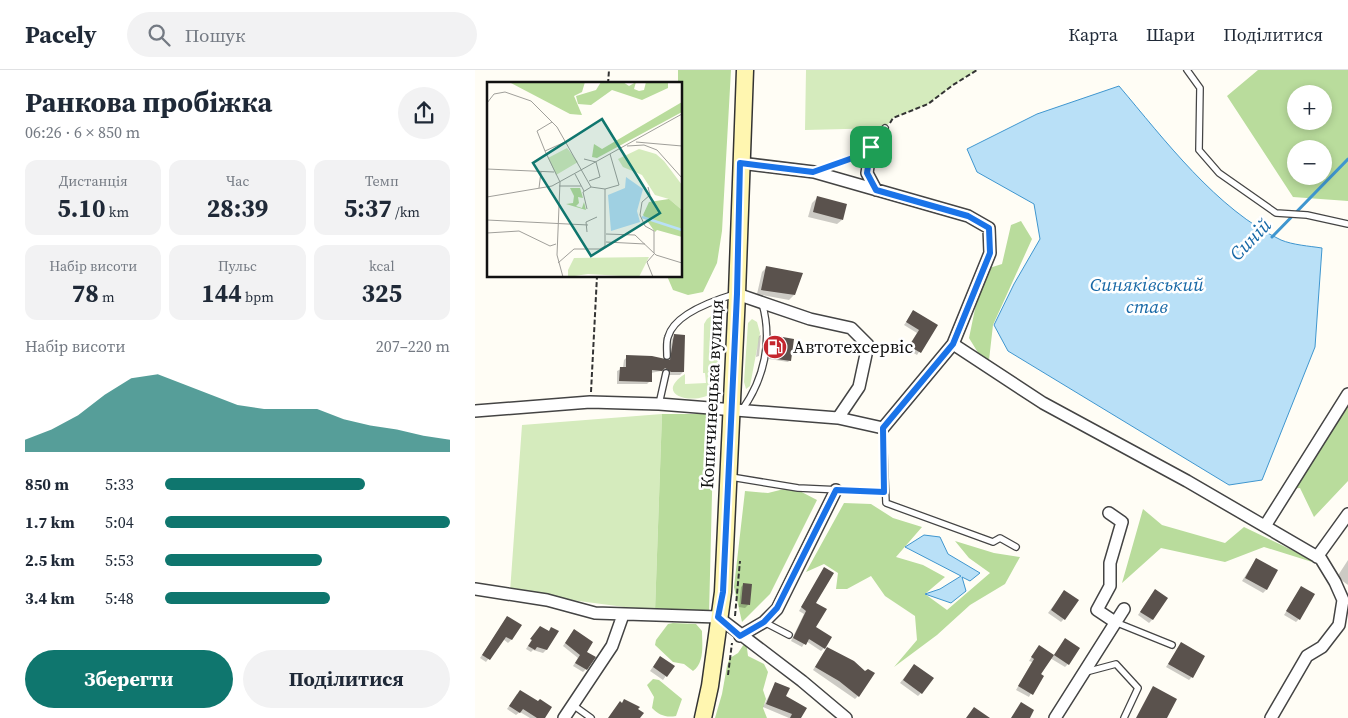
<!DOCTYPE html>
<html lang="uk">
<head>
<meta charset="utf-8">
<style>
  body { margin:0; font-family:"Source Serif 4",serif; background:#f2f2f3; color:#1f2937; height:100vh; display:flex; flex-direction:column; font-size:19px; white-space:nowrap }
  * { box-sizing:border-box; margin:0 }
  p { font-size:16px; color:#747a83 }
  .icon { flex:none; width:28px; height:28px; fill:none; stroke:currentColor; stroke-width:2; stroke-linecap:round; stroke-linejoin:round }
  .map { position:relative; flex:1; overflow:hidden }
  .drawer { display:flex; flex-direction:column; background:#fff; width:475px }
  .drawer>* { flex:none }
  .buttons { position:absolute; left:812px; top:15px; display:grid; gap:10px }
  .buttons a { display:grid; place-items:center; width:45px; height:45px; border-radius:50%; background:#fff; box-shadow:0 2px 8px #0003; font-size:25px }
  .pin { position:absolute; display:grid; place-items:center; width:42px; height:42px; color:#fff; margin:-21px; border-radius:10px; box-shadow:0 2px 8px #0006 }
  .round { display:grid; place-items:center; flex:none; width:52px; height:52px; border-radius:26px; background:#f2f2f3 }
  .headline { display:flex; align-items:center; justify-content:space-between; height:85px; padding:0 25px }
  h1 { font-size:28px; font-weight:700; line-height:38px }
  .figures { display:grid; grid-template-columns:repeat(3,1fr); gap:8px; height:85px; padding:5px 25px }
  .figures div { display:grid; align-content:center; border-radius:12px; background:#f2f2f3; text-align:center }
  .figures b { font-size:25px; font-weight:700 }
  .figures small { font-size:14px; font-weight:400 }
  .figures p { font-size:14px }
  .chart { height:140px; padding:10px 25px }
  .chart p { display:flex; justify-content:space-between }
  .chart svg { width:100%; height:90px; margin-top:5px; fill:#0f766e; opacity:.7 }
  .button { display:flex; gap:10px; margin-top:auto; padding:10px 25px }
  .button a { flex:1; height:58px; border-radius:30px; background:#0f766e; color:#fff; font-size:20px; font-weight:700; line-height:58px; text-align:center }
  .button a+a { background:#f2f2f3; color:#1f2937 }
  ul { padding:0 25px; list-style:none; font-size:16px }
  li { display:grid; grid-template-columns:80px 60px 1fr; align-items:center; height:38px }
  li i { height:12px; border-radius:6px; background:#0f766e }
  header { display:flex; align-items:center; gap:30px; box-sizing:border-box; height:70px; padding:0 25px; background:#fff; border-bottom:1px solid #e0e1e3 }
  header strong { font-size:24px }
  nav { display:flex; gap:28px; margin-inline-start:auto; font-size:18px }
  .search { width:350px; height:45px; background:#f2f2f3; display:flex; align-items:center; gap:12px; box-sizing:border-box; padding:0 18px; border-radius:28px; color:#747a83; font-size:19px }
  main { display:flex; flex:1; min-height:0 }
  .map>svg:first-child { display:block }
</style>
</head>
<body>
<header>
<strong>Pacely</strong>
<div class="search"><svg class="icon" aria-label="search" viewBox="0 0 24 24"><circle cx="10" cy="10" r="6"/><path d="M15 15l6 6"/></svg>Пошук</div>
<nav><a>Карта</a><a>Шари</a><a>Поділитися</a></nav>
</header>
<main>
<section class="drawer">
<div class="headline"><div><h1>Ранкова пробіжка</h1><p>06:26 · 6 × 850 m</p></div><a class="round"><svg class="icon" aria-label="share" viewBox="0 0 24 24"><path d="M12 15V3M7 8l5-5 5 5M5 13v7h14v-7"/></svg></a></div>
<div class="figures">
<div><p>Дистанція</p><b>5.10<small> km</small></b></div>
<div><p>Час</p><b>28:39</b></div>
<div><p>Темп</p><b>5:37<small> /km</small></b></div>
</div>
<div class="figures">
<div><p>Набір висоти</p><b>78<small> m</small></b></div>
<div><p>Пульс</p><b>144<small> bpm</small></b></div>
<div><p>kcal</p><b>325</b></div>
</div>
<div class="chart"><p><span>Набір висоти</span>207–220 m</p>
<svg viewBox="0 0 160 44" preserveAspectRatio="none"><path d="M0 44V38L10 33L20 26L30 16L40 8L50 6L60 11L70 16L80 21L90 23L100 23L110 23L120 28L130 31L140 33L150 36L160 38V44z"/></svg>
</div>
<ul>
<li><b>850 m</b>5:33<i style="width:70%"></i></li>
<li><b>1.7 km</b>5:04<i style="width:100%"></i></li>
<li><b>2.5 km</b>5:53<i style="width:55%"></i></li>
<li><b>3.4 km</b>5:48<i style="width:58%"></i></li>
</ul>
<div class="button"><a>Зберегти</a><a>Поділитися</a></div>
</section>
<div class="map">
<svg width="873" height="648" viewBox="0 0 873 648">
  <rect width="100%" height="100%" fill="#fffdf5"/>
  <!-- green -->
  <path fill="#d5ebbd" d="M331 0H502L478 15 453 34 418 48 410 58 330 60Z
    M242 242H245L247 247 240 321C222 337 176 326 210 304V314L231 313 230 303H228L229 254 232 249Z
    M277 249 282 252 285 263 275 316 271 319 269 312 273 253Z
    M187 344 180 541 35 522 47 355Z"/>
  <!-- forest -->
  <path fill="#b9dc9c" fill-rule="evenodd" d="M203 0H256L247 161 242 193 228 222 213 225 198 220 192 206H206V14H203Z
    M783 0H873V131L818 127 752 26ZM821 24H849V51H821ZM821 79H849V106H821Z
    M546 151 557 169 518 255 513 299 494 268 508 200 527 194 536 155Z
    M873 324V411L839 447 825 418 813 419Z
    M187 344H239L234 545 180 541Z
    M317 417 342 430 295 524 267 552 259 517 270 421 293 423Z
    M369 433 396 434 418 448 447 457 421 487 448 495 470 507 450 524 472 540 515 503 494 488 480 471 519 483 545 487 530 514 495 535 462 565 419 597 442 570 440 546 410 526 396 506 372 519H361L363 503 349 494 331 502Z
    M668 439 687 455 750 473 769 457 850 496 789 477 750 492 686 478 647 513Z
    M198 553 221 554 227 561C227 574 230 592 218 601L209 594 198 592 180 575 181 570 193 554Z
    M271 571 273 586 289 594 293 602 288 620 291 629 288 638 292 648H240L247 624 252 596 255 588 263 583Z
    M178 609 184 610 207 629 201 646C191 648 184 645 177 638L179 627 172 615Z"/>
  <!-- water -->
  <path fill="#b9e0f7" stroke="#3f96cf" d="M644 16C689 69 742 140 806 170 818 175 834 176 847 178L840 277 787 410 754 415 533 281 519 255 539 214 565 169 559 134 502 102 492 79 562 44Z
    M449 465 465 467 473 484 505 503 495 511 487 507 491 521 476 533 450 524 465 519 486 506 430 477Z"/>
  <!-- shadow -->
  <path fill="#0003" d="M342 128 367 150 362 154 333 147 337 133Z
    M292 197 319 225 314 230 282 224 287 202Z
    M436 245 461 255 442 285 432 279 442 263 429 255Z
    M286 265 284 286 281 287 284 266Z
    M200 266 208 302 205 305H192L186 301 176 303 175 311 172 314H142V301L148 298 149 290 152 287 193 291 197 269Z
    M297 266 315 290 313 292 294 289Z
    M781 489 791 520 788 523 767 511Z
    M873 490V515L862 507Z
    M347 502 340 533 339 557 349 578 346 581 331 571 327 577 316 571 329 544 324 541Z
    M269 514 273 535 270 538 264 537 266 517Z
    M826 518 824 549 821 552 809 545Z
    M587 524 589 549 586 552 573 543Z
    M677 524V550L674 553 663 545Z
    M32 547 36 570 33 573 28 569 11 592 5 588Z
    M62 561 73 562 71 580 68 583 58 580 56 582 51 579Z
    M96 564 110 582 111 599 108 602 98 596 103 588 88 576Z
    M590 570 593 594 590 597 575 588 554 627 541 620 557 592 554 591 561 580 578 586Z
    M706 574 717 607 714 610 691 597Z
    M349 582 383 626 380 629 338 600Z
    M182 591 198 596 188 610 175 601Z
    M436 599 446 623 443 626 425 613Z
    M300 614 310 627 324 648H314L288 637Z
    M42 624 69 648H55L45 642 41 645 32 639Z"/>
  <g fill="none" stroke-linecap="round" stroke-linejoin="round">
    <!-- stream -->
    <path stroke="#3f96cf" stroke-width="3" d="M797 167 873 89"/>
  </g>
  <!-- building -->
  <path fill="#5a524d" d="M342 126 372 134 368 150 338 142Z
    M291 196 328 203 320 225 286 220Z
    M438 240 463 255 446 283 434 276 444 260 431 252Z
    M199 264 210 265 209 302H196L190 298 187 301 177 300V312L144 311 145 297H151V285L177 286 195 290Z
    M296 265 319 269 316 291 294 288Z
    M781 488 803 500 792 520 770 508Z
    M349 497 359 503 341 533 352 539 341 557 357 567 350 579 334 569 331 575 318 568 331 541 326 537Z
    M268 513 277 514 275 535 266 534Z
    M826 516 840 524 825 550 811 541Z
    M680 519 693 528 678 550 665 542Z
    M589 520 604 530 590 550 576 540Z
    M32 546 47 555 37 570 31 567 15 590 7 585Z
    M65 556 74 561 76 557 84 561 72 580 62 577 60 580 53 576 57 570 55 569Z
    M99 559 118 572 112 582 121 587 112 600 100 593 105 585 90 573Z
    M590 568 605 578 594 595 579 585Z
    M706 572 730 586 718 608 693 594Z
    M564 575 579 585 566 604 569 606 558 625 543 616 559 589 556 587Z
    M352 577 379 591 390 601 393 599 400 603 384 627 364 611 340 597Z
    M185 586 200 596 192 607 178 597Z
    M439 594 459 608 447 624 428 610Z
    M300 612 315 618 311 626 332 638 326 648H315L317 644 291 634Z
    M678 616 702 629 692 648H661Z
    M45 620 63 631 65 629 77 637 70 648H62L48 639 45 643 34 636Z
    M149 629 165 637 163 639 169 643 165 648H133L145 631 147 633Z
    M546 632 559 640 555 648H536Z
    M499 637 515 648H491Z"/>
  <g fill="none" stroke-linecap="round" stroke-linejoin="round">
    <!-- service casing -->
    <g stroke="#444" stroke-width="8">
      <path id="service" d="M712 0 725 18 724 80 744 103 801 143 832 145 873 154
        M343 101 389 84 410 58
        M192 286C192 280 191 272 193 267 199 244 240 230 260 224
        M184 334 191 303
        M267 340C289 309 298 271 287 233
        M408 358 411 433 518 472 525 468 541 477
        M256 407 323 418 409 422
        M289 552 314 565
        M640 552 697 575
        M611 602 641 594 663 618 649 648
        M98 635 116 648"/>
    </g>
    <!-- minor casing -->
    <g stroke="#444" stroke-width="14">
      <path id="minor" d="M396 77 392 103 401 120
        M265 93 339 102 493 146 514 158 515 183 478 274 568 333 712 411 846 489 860 512 868 530 864 555 847 577 832 586 796 648
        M262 224 335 249 376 258 393 275 384 317 363 348
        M0 341 115 332 184 334 363 348 408 358 478 274
        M634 443 647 452 635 493V516L622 540 640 552
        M790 456 873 324
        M842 487 873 444
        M0 519 72 530 120 543 243 547 327 611 371 648
        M265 566 289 552 302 539 361 420
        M89 648 137 576 148 545
        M580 648 649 539"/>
    </g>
    <!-- secondary casing -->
    <g stroke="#333" stroke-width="19">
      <path id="secondary" d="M228 648 235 616 248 522 262 224 270 0"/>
    </g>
    <!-- path -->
    <path stroke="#333" stroke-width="2" stroke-dasharray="5 2.5" stroke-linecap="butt" d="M133 14 134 0
      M415 53 418 48 453 34 478 15 502 0
      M116 322 122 206
      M260 546 265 491
      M253 605 257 573"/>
    <!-- service -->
    <use href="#service" stroke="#fff" stroke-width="5.5"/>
    <!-- minor -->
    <use href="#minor" stroke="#fff" stroke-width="11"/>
    <!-- secondary -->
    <use href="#secondary" stroke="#fff6b0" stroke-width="16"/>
  </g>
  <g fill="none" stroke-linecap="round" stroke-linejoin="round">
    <!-- route casing -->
    <g stroke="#fff" stroke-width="10">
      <path id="route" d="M396 77 392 103 401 120 493 146 514 158 515 183 478 274 408 358 409 422 361 420 302 538 289 552 265 566 243 547 248 522 262 224 265 93 338 102 389 84Z"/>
    </g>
    <!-- route -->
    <use href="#route" stroke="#1a73e8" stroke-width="6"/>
  </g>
  <!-- icons -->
  <defs>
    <g id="fuel-disc" transform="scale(1.25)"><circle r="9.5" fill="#c4262e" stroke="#fff"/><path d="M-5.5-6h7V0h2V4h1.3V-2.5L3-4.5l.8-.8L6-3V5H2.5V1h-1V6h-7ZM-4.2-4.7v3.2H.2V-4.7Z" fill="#fff"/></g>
  </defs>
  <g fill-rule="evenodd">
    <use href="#fuel-disc" x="300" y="277"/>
  </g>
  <g text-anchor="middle" stroke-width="5" stroke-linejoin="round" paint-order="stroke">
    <!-- poi labels -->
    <g font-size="18" fill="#111" stroke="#fff" text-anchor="start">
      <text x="318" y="283">Автотехсервіс</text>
    </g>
    <!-- street labels -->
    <g font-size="18" fill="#111" stroke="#fff">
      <text transform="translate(237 324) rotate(-87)" y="6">Копичинецька вулиця</text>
    </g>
    <!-- water labels -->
    <g font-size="19" font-style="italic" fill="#1768a6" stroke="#fff">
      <text transform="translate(775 169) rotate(-46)" y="7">Синій</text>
      <text x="672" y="221">Синяківський<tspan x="672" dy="22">став</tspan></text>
    </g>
  </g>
  <!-- overview -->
  <g transform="translate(12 12)">
    <rect width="195" height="195" fill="#fffdf5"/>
    <path d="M80 66 91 80 69 93 61 76ZM152 67 169 72 177 79 195 103V128L182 117 168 113 155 93 136 85 131 77ZM162 175 152 195 101 192 81 195V188L87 176Z" fill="#d5ebbd"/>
    <path d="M22 0H98L95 10 87 14 95 33 83 32ZM114 0H136L142 4 149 0 147 7 152 9 157 8 159 0H181V6L155 18 125 8 104 23 91 22 89 14 109 8ZM195 20V30L110 76 105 75 107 62 115 67ZM83 106H93L96 116 91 115 92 121 89 124 95 126 97 120 99 128 79 122 86 121 87 114ZM182 117 195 128V155L170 148 168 150 156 133 162 120Z" fill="#b9dc9c"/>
    <path d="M139 95 156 107 150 129 153 140 124 149 121 113 138 106Z" fill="#b9e0f7"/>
    <path fill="none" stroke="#b9e0f7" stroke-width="2.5" d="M155 135 195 148"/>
    <path fill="none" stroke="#a09f9a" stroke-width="1" d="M0 21 7 12 18 10 44 19 70 45 104 105 118 107M149 60 195 64M140 64 157 63 170 68 195 96M58 69 50 49 65 40M97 77 109 80 113 95 102 99M0 87 67 90M88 92 97 109M72 104H94M161 105 163 113 155 120 153 133 158 144 167 149V171M52 106 54 90M0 115 65 104 195 32M100 127 96 110 104 105M0 138 101 143M100 150 99 140 110 135M0 151 32 149 63 164 69 162M119 152 148 153 169 173 195 181M119 160 158 162M71 181 87 167H113L118 164V107L132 103 123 72M76 195 70 173 73 100 58 69 78 60M166 195 160 180 167 172"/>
    <path fill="#0f766e" fill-opacity="0.15" stroke="#0f766e" stroke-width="2.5" d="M115 37 173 131 104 174 46 81Z"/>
    <rect width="195" height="195" fill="none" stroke="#111" stroke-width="2.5"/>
  </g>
</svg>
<div class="buttons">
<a>+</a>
<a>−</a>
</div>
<div class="pin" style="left:396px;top:77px;background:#1e9e55"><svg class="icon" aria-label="arrive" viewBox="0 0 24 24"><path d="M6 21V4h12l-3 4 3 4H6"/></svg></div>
</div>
</main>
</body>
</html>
